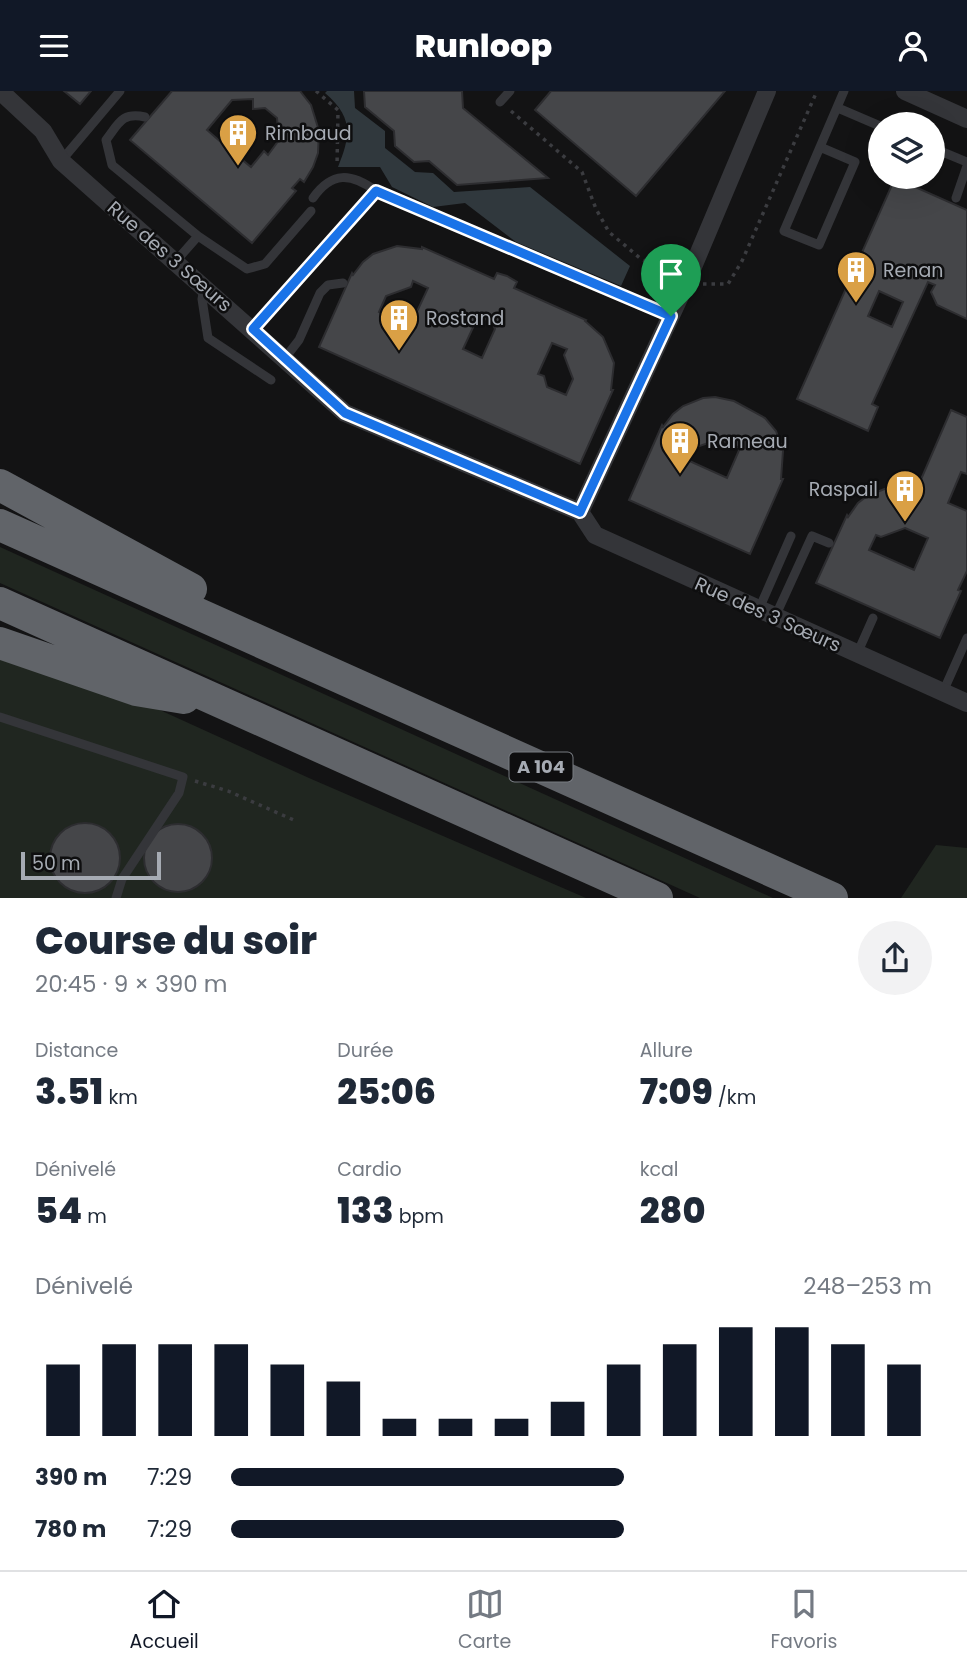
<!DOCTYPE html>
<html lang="fr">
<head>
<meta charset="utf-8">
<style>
  body { margin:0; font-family:Poppins,sans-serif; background:#f2f2f3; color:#1f2937; height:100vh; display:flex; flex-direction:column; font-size:26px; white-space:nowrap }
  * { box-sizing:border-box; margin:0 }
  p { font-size:23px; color:#747a83 }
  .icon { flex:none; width:38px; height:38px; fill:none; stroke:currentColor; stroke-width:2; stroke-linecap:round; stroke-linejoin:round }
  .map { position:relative; height:807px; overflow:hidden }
  .side { display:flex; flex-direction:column; background:#fff; flex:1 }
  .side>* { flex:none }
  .controls { position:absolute; left:868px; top:21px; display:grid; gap:14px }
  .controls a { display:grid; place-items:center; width:77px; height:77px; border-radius:50%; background:#fff; box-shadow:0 7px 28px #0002; font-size:35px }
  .scale { position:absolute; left:21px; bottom:18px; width:140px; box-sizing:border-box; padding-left:7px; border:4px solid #a6abb3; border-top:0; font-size:19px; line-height:24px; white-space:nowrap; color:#a6abb3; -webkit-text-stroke:5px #0e0e0f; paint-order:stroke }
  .pin { position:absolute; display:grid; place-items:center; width:60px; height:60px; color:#fff; margin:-72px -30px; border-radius:50% 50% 50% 0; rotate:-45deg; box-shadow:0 0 7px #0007 }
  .pin .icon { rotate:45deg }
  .round { display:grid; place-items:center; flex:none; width:74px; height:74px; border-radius:37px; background:#f2f2f3 }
  .overview { display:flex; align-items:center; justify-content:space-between; height:119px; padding:0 35px }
  h1 { font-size:38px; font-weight:800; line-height:52px }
  .stats { display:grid; grid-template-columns:repeat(3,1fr); gap:10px; height:119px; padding:7px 35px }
  .stats div { display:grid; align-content:center }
  .stats b { font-size:35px; font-weight:800 }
  .stats small { font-size:19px; font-weight:400 }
  .stats p { font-size:19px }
  .chart { height:196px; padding:14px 35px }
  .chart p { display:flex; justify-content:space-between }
  .chart svg { width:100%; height:126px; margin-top:7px; stroke:#111827; stroke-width:6 }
  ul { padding:0 35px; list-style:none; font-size:23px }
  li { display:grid; grid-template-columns:112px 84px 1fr; align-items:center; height:52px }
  li i { height:18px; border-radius:9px; background:#111827 }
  header { display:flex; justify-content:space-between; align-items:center; height:91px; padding:0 35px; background:#111827; color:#fff; font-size:32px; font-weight:800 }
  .menu { display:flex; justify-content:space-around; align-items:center; height:98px; border-top:2px solid #e0e1e3; background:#fff; font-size:19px; color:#747a83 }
  .menu a { display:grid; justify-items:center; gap:4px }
  .menu .on { color:#111827 }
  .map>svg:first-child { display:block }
</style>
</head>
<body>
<header><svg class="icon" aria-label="menu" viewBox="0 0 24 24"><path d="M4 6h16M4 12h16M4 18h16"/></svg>Runloop<svg class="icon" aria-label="person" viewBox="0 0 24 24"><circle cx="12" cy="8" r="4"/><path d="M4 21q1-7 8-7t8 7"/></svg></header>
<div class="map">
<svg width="967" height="807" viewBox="0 0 967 807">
  <rect width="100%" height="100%" fill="#131314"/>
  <!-- green -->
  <path fill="#202620" d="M0 456 773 807H700L0 492Z
    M0 567 151 615 309 687 586 807H0Z
    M936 754 967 757V807H901Z"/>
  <!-- water -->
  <path fill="#30383d" d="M327 0H354L355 17 385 40V57L415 81 433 82 454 101 530 96 630 175 621 195 516 151 465 112 433 116 392 96 380 76H338C351 44 353 26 325 2Z"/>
  <!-- building -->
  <path fill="#454649" stroke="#2d2d30" stroke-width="2" fill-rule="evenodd" d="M64 0H91L80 13Z
    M172 0H300L311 14 319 40 318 62 313 76 304 91 300 88 292 97 296 100 252 152 130 49ZM253 8V18L265 17 277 27 279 49 268 64 264 60 251 76 234 62 229 53 222 52 207 39 232 9Z
    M364 0H462L463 17 548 87 457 94 429 70 414 71 395 55 394 40 365 16Z
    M551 0H725L636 105 535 19Z
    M895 87 967 119V228L937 214 931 201 935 194 928 191 872 313 878 316 868 340 797 308ZM879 200 903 211 892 236 868 225Z
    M397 155 422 158V156L494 188 497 182 507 185 517 191 514 197 586 229 585 230 603 246 614 272 611 299H613L580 373 319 256 352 182 353 184 363 171 373 163ZM413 190 428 197 414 227 408 225 398 229 379 221 386 205 411 196ZM483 227 492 231 495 238 482 267 463 258 476 230ZM552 252 567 258 564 264 573 288 566 304 547 296 544 285 538 283Z
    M715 306 734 310 765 327 776 340 783 360 781 388H783L750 463 629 409 662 334 663 336 673 323 683 315 703 307ZM719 348 740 357 727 387 685 368 692 354 697 356Z
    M951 319 967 326V383L961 381 948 412 967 420V480L958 499 961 500 940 547 816 492 847 424 848 426 858 412 867 405 887 397 900 396 916 400ZM905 437 928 447 914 479 869 459 876 444 881 446Z
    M50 767a35 35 0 1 1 70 0a35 35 0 1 1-70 0Z
    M144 767a34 34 0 1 1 68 0a34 34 0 1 1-68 0Z"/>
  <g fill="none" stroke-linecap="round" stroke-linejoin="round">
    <!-- path -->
    <path stroke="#3b3c40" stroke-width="3.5" stroke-dasharray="3.5 5" stroke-linecap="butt" d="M316 0 338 19 337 75
      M511 20 582 81 596 118 609 141 641 168 673 183
      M703 193H728L742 170 817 0
      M195 690 228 700 296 730"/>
    <!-- lane -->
    <path stroke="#343539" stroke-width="9" d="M500 11 510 0
      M838 17 880 35
      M145 26C122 21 119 32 106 49L112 74 198 145 247 178 265 173 311 120
      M820 56 855 71 819 154 784 140 844 0
      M933 57 967 71
      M61 70 120 0
      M313 107C332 80 351 82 376 100
      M956 107 967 75
      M176 170 198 145
      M204 197 202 208 208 247 271 289
      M253 238 376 100 671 225
      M285 267 299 249 320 202 328 194 343 192
      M759 518 791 445
      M775 526 812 445 829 452
      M857 563 873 527
      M943 601 967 547
      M0 626 183 686 179 702 122 788 116 807"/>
    <!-- street -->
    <path stroke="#343539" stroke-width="18" d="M0 0 43 40 61 70 345 322 580 421
      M767 0 687 190 580 421 595 444 967 612
      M905 0 967 28"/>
    <!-- highway -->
    <path stroke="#616469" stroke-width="32" d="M0 394 191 498
      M0 434 832 807
      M0 512 657 807
      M0 552 136 599 184 607"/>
  </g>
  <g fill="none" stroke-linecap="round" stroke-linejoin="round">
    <!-- route casing -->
    <g stroke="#fff" stroke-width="14">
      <path id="route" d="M376 100 671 225 580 421 345 322 253 238Z"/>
    </g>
    <!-- route -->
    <use href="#route" stroke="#1a73e8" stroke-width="9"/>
  </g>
  <!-- icons -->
  <defs>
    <g id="building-pin" transform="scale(2.0125)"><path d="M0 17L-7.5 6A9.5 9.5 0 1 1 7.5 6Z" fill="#daa045" stroke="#0e0e0f"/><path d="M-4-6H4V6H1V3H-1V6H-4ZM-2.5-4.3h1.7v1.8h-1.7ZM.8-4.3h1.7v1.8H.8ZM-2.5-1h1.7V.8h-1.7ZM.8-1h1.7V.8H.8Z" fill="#fff"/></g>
  </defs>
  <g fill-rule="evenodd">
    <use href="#building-pin" x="238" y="42"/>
    <use href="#building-pin" x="856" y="179"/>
    <use href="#building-pin" x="399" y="227"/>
    <use href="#building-pin" x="680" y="350"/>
    <use href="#building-pin" x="905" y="398"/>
  </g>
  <g text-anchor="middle" stroke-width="5" stroke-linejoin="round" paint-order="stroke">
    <!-- shield labels -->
    <rect fill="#0e0e0f" stroke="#787c82" stroke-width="2" x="509.5" y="661.5" width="63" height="29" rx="5"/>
    <g font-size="18" font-weight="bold" fill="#a6abb3">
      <text x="541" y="682">A 104</text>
    </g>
    <!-- poi labels -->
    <g font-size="19" fill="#a6abb3" stroke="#0e0e0f" text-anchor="start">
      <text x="265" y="49">Rimbaud</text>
      <text x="883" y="186">Renan</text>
      <text x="426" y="234">Rostand</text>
      <text x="707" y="357">Rameau</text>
      <text x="878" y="405" text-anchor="end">Raspail</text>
    </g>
    <!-- street labels -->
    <g font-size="19" fill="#a6abb3" stroke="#0e0e0f">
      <text transform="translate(170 165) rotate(41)" y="7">Rue des 3 Sœurs</text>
      <text transform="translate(768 523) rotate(24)" y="7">Rue des 3 Sœurs</text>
    </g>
  </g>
</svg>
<div class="controls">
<a><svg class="icon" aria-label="layers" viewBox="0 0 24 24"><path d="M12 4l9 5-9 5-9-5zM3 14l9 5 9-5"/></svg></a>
</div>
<div class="scale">50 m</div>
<div class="pin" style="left:671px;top:225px;background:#1e9e55"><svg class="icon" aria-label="arrive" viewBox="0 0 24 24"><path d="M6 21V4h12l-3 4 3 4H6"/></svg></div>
</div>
<section class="side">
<div class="overview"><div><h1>Course du soir</h1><p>20:45 · 9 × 390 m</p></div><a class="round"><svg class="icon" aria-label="share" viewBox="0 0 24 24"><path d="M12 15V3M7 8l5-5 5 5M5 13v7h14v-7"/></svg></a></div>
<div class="stats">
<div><p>Distance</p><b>3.51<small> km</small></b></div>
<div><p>Durée</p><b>25:06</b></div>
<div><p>Allure</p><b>7:09<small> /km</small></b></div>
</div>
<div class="stats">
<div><p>Dénivelé</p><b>54<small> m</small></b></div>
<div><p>Cardio</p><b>133<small> bpm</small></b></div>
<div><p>kcal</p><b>280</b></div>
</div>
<div class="chart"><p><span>Dénivelé</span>248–253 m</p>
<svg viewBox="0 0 160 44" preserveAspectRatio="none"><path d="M5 44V19M15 44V12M25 44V12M35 44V12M45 44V19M55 44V25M65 44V38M75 44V38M85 44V38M95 44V32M105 44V19M115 44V12M125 44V6M135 44V6M145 44V12M155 44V19"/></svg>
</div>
<ul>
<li><b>390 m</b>7:29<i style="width:56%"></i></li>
<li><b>780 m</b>7:29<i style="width:56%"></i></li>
</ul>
</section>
<nav class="menu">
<a class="on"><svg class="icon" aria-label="home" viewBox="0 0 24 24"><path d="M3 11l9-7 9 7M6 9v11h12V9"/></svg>Accueil</a>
<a><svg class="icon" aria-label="map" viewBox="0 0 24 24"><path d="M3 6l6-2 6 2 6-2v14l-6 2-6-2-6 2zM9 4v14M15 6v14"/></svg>Carte</a>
<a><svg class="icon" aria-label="saved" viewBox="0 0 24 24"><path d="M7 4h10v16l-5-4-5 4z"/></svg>Favoris</a>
</nav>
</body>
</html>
